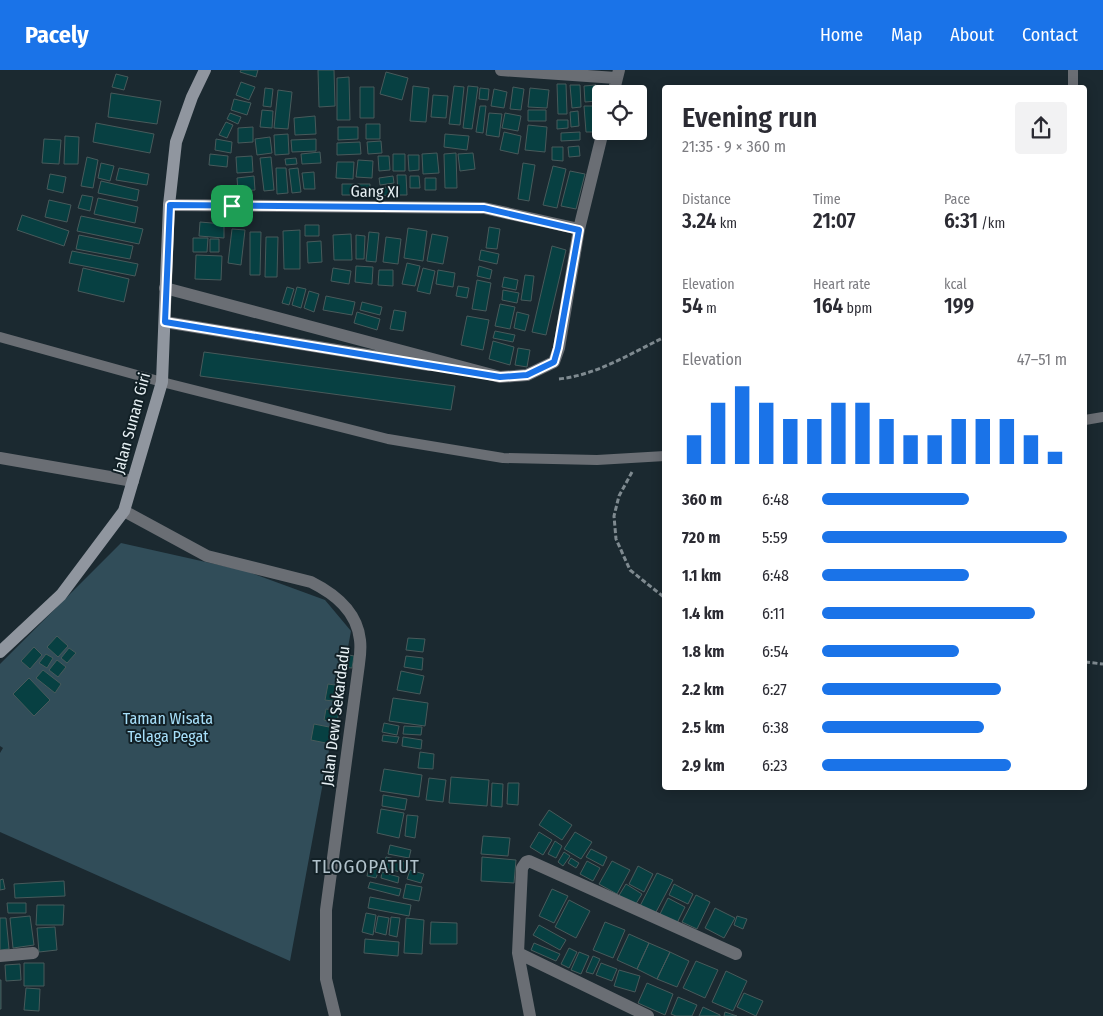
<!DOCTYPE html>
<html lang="en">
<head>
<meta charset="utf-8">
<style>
  body { margin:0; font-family:"Fira Sans Condensed",sans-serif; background:#f2f2f3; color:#2b2b33; height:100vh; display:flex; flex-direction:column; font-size:19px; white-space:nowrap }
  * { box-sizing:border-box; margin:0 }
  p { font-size:16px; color:#7c7c81 }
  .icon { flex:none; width:28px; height:28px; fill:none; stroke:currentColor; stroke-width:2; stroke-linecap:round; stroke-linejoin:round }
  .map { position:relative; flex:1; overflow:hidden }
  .panel { position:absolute; left:662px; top:15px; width:425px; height:705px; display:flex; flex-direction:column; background:#fff; border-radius:5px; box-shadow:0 2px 12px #0003 }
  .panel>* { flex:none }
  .tools { position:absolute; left:592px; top:15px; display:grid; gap:10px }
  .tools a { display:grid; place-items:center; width:55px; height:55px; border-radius:5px; background:#fff; box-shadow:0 2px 12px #0003; font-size:25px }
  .pin { position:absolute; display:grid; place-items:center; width:42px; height:42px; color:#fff; margin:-21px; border-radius:10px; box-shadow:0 2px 8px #0006 }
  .round { display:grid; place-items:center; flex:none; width:52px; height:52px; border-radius:5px; background:#f2f2f3 }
  .overview { display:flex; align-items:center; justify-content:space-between; height:85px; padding:0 20px }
  h1 { font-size:28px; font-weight:600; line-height:38px }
  .stats { display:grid; grid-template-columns:repeat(3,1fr); gap:8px; height:85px; padding:5px 20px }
  .stats div { display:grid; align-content:center }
  .stats b { font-size:21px; font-weight:600 }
  .stats small { font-size:14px; font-weight:400 }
  .stats p { font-size:14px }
  .chart { height:140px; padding:10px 20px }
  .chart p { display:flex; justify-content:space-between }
  .chart svg { width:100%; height:90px; margin-top:5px; stroke:#1a73e8; stroke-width:6 }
  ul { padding:0 20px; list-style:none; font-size:16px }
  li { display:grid; grid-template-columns:80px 60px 1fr; align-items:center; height:38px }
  li i { height:12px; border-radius:6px; background:#1a73e8 }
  header { display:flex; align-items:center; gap:30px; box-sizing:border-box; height:70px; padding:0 25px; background:#1a73e8; color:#fff }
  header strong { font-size:24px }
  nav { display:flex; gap:28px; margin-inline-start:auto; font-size:18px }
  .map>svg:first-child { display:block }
</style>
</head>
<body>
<header>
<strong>Pacely</strong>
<nav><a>Home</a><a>Map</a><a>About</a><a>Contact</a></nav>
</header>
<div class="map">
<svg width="1103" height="946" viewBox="0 0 1103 946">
  <rect width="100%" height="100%" fill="#1b2930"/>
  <!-- green -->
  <path fill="#314d59" d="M121 473 246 501 325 530 351 561 290 891 0 762V683L3 678 0 676V594Z"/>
  <!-- building -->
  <path fill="#074042" stroke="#485a5b" d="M241 0H258L256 7 240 2Z
    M318 0H334L335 36 319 37Z
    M386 2 408 8 402 30 380 24Z
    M116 4 128 7 124 20 112 17Z
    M349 7 350 50H337V8Z
    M241 12 255 17 249 30 236 25Z
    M557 14H566L567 44H558Z
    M570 15H580L581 37 572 38Z
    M596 15 597 31 585 32 584 16Z
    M413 16 429 18 426 52 410 51Z
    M454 16 464 17 460 55 449 54Z
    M468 16 478 17 472 59 463 58Z
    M360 17H374V48H360Z
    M513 17 524 19 521 40 510 39Z
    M265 18 273 19 271 37 263 36Z
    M480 18 489 19 488 30 479 29Z
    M530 18 549 20 547 38 528 37Z
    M494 19 507 22 504 38 491 36Z
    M278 20 292 22 288 59 274 58Z
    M111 23 161 31 157 54 108 47Z
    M433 25 448 26 446 48 431 47Z
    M234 29 251 33 247 45 231 40Z
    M480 36H486L483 63 476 62Z
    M584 36H594L595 62H586Z
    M262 40 273 41 272 58 260 57Z
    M528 40H546V51H528Z
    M578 41 579 56 571 57 570 42Z
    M230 43 241 47 238 54 227 49Z
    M489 43 502 44 499 67 486 65Z
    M505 43 521 46 518 61 502 58Z
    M315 46 316 64 295 65 294 48Z
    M557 50H568V58L557 59Z
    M226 52 233 55 227 68 219 65Z
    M96 53 154 64 150 83 93 72Z
    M366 54H380V69H366Z
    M528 55 547 57 545 82 525 80Z
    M253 57V72L238 73V58Z
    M338 57H358V69L338 70Z
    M504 62 521 66 518 84 500 80Z
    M580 62V70L561 71V63Z
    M288 64 289 84 275 85 274 65Z
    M445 64 469 66 467 80 444 77Z
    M65 66 79 67 78 94H64Z
    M270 67 272 83 257 85 255 69Z
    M44 69 61 70 59 94 42 93Z
    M216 69 232 72 231 83 215 80Z
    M316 69V81L292 82 291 70Z
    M381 71 382 83 368 84 367 72Z
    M360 72 361 84 337 85V73Z
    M579 76 580 86 569 87 568 77Z
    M552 77H563V91L552 90Z
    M320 82 321 93 302 94 301 84Z
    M437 83 439 103 423 104 422 84Z
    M456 83 457 118H445L444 84Z
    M473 83 475 99 460 101 458 84Z
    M210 84 228 86 227 97 209 95Z
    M393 84H405V101H393Z
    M408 85H419V100L409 101Z
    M252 86 253 102 237 103 236 87Z
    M378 86H389L390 100 379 101Z
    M87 87 98 90 93 118 81 116Z
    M271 87 274 120 264 121 260 88Z
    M296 88 297 94 286 95 285 89Z
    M358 90 373 91 372 108 356 107Z
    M337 92H354L353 109 336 108Z
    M101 93 114 96 110 111 98 108Z
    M523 93 535 95 529 131 518 129Z
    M553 96 566 99 557 138 543 135Z
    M119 98 149 104 147 115 116 110Z
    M276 98H286L288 123 277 124Z
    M298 98 301 122 292 123 289 99Z
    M570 101 585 104 576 139 561 136Z
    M314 102 315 119H304L302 103Z
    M50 104 66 107 63 123 47 119Z
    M397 105H406L407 125H398Z
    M254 106 255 120 238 121 237 108Z
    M393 106 394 113 380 115 379 108Z
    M410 106H419L420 118H410Z
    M425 108H436V120H425Z
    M101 111 139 120 137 131 98 123Z
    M342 114H370V125H342Z
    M393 116 394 124 381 126 380 118Z
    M82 125 93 127 90 141 78 138Z
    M98 128 138 137 135 153 94 144Z
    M49 130 71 135 67 152 45 147Z
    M22 145 69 161 64 176 17 160Z
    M81 146 143 159 139 174 77 161Z
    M200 152 224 154V168L199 166Z
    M305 155H319V166H305Z
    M489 157 500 159 497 179 486 178Z
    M408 158 427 161 423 191 404 188Z
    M232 159 245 160 241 195 228 193Z
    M300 160V199H284L283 161Z
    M250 162H261L260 205H250Z
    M369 162 379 163 376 192 366 191Z
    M351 164 352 190H334L333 165Z
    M432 164 448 167 443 194 427 191Z
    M79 165 133 176 130 189 76 179Z
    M356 165 365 166 364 189H356Z
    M266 167H278L277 207H265Z
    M386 167 401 169 398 194 383 192Z
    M193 168H208L207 182H193Z
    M210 169H219V182H210Z
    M321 171 322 192 308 193 307 172Z
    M552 176 566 180 546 265 532 262Z
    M481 180 499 184 497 194 479 190Z
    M72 181 138 194 135 206 69 193Z
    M196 185 222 186 221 210 195 209Z
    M407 193 420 196 415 216 402 214Z
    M356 196 373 197 372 214 355 212Z
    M479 196 492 200 490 209 477 206Z
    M83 198 129 209 124 232 78 221Z
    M333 198 351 201 349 214 331 211Z
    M423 198 435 201 430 224 417 221Z
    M379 200H393V216L378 215Z
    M438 200 455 203 453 217 436 214Z
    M525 205 534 206 531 231 521 230Z
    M504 207 518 210 516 220 502 217Z
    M477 210 491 213 486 241 472 239Z
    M458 216 469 218 467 228 456 226Z
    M287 217 294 219 289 235 282 233Z
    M297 217 306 219 301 238 292 235Z
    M503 220 519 223 517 233 502 230Z
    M309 221 319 224 314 242 304 238Z
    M326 226 355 232 352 245 323 240Z
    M362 232 382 237 380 245 360 240Z
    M500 234 515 237 510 259 495 256Z
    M394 240 406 242 403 261 390 259Z
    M357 242 380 249 377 260 354 253Z
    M517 242 529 245 525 261 514 258Z
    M467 246 489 250 483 280 461 275Z
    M495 261 515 265 513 272 493 268Z
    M493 271 514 277 510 295 489 289Z
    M518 278 530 280 527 297 515 295Z
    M204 282 455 316 451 340 200 306Z
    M57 566 68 576 58 587 47 577Z
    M408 568 425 569 423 582 406 580Z
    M34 577 42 585 30 599 21 591Z
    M69 578 76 583 67 593 61 588Z
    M46 584 53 588 47 598 39 593Z
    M343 584 354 586 352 598 341 597Z
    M406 586 423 588 422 600 404 597Z
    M57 590 66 597 58 607 49 600Z
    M43 600 61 614 55 623 36 608Z
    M401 601 424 606 420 624 397 620Z
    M29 608 50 630 34 646 13 624Z
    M328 614 342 616 340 632 325 630Z
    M393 628 428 633 425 656 389 651Z
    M326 639 339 641 337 653 324 650Z
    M384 653 399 656 397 665 382 662Z
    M314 654 334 658 331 674 311 670Z
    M404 656 422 657 421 665 403 664Z
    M383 665 399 667 397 673 382 671Z
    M403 667 422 670 421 679 402 676Z
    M420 682 434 684 433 699 418 698Z
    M384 699 422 705 419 727 380 721Z
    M451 707 489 710 487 736 449 733Z
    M429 708 446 710 443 732 426 730Z
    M492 713 503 714 502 737 491 736Z
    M508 713H519L518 735 507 734Z
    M383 725 407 729 405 740 382 736Z
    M381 739 404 743 399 768 377 763Z
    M549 740 572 755 562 770 539 755Z
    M407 745 418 746 415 768 405 766Z
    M539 762 552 770 543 785 530 777Z
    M575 762 592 772 581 789 564 779Z
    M483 766 510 768 508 786 481 784Z
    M555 771 562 776 556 788 548 784Z
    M390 775 411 780 409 788 388 784Z
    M591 779 607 787 603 796 586 787Z
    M564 782 570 786 563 796 558 792Z
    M386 787 407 792 405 803 383 798Z
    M482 787 516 790 514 813 481 811Z
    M571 788 579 793 576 798 568 793Z
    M587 791 600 798 593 811 580 804Z
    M612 791 630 800 617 824 599 814Z
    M638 796 653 804 644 822 629 814Z
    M369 797 379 800 376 808 367 806Z
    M410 800 424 804 421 813 407 809Z
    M382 802 399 807 398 813 381 808Z
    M657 803 673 810 655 844 640 836Z
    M3 809 5 819 0 820V810Z
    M64 811 65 826 15 828 14 814Z
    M370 812 401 819 399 826 368 818Z
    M406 814 422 817 419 831 403 828Z
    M626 814 642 824 634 837 618 827Z
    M674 814 693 824 688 834 669 825Z
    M552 819 568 826 554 853 539 846Z
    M696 825 710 832 697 859 682 852Z
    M370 827 411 835 409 846 368 838Z
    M668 828 685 837 676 855 659 846Z
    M569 830 590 841 576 868 555 857Z
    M7 833H26V843H8Z
    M37 835H64L63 855H36Z
    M715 838 735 848 724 868 705 858Z
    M366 843 376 845 373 865 362 862Z
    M30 846 34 875 13 878 10 848Z
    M378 846 389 848 386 865 375 862Z
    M737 846 747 849 743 859 734 855Z
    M391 847 400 848 397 867 389 865Z
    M0 848H6L9 879 0 880Z
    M406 848 424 850 422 884 404 883Z
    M431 852 457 853V874H430Z
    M605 852 625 860 613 888 593 880Z
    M539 855 566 870 560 880 533 865Z
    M55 857 57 880 39 882 37 858Z
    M629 864 649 873 637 899 617 890Z
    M365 869 399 872 398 886 364 883Z
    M534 873 560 884 556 891 531 880Z
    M649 873 670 882 657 909 637 899Z
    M569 878 577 882 569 898 561 894Z
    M579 882 589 886 581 904 571 900Z
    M670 882 689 891 677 917 657 909Z
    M593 886 600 889 593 904 586 902Z
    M696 891 718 900 705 928 683 918Z
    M24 893H44V916H24Z
    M601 893 617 899 612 911 596 905Z
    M20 894 21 910 6 911 5 895Z
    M619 900 640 906 635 922 614 916Z
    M726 901 747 911 733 941 712 932Z
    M0 910H1V939H0Z
    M647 913 673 924 665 945 638 933Z
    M26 918 40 919 39 941 24 940Z
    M744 923 763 931 756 946 737 937Z
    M678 927 697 935 692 946H676L671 944Z
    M703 937 720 945V946H699Z
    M725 942 737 946H724Z"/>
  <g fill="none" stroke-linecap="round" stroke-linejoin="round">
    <!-- path -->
    <path stroke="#7f8a90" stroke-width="3" stroke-dasharray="5 2.5" stroke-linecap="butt" d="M559 309C597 305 631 283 665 267
      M632 402 619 426 614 446 616 469 630 500 665 528
      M1085 592 1103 594"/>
    <!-- service -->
    <path stroke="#6a6e74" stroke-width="10" d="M1073 18V0
      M0 267 162 312 388 369 503 388 597 390 665 386
      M1085 350 1103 347"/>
    <!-- minor -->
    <path stroke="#6a6e74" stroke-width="12" d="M501 0 616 8
      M613 24 619 0
      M169 135 484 138 579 159
      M165 218 500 307 527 305 554 292 559 278 579 159 603 61
      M165 252 429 295
      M0 388 133 411
      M124 441 207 486 311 512C335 524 357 541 360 570 361 578 360 587 359 594L326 840V909L335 946
      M518 883 648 946
      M0 886 33 883
      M530 946 518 883 522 798 526 792 529 791 736 884"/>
    <!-- secondary -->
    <path stroke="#90969f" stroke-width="12" d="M0 582 61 525 124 441 162 312 169 135 176 72 192 27 205 0"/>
  </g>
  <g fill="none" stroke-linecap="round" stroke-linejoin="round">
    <!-- route casing -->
    <g stroke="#fff" stroke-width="10">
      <path id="route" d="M170 135 484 138 579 160 558 278 554 292 527 305 500 307 165 252Z"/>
    </g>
    <!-- route -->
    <use href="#route" stroke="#1a73e8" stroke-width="6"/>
  </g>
  <g text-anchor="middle" stroke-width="4" stroke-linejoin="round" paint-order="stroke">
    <!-- street labels -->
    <g font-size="16" fill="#e7f0f4" stroke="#122026">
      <text transform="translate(375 121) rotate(1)" y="6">Gang XI</text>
      <text transform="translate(131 353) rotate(-75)" y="6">Jalan Sunan Giri</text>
      <text transform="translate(335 646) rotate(-83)" y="6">Jalan Dewi Sekardadu</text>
    </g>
    <!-- park labels -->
    <g font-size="16" fill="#a7dff9" stroke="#122026">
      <text x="168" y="654">Taman Wisata<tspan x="168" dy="18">Telaga Pegat</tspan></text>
    </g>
    <!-- quarter labels -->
    <g font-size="19" letter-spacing="1" fill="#b1c2cb" stroke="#122026">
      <text x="366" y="803">TLOGOPATUT</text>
    </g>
  </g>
</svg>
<div class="tools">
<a><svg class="icon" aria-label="locate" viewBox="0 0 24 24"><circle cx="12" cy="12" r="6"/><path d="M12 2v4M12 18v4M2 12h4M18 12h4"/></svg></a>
</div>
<div class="pin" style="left:232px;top:136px;background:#1e9e55"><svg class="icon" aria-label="arrive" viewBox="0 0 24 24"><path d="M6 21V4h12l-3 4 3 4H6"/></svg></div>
<section class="panel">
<div class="overview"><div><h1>Evening run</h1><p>21:35 · 9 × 360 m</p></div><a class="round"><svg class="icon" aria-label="share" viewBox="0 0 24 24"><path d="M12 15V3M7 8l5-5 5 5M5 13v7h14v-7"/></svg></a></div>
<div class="stats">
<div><p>Distance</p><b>3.24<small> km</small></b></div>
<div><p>Time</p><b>21:07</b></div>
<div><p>Pace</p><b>6:31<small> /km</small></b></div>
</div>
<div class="stats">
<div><p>Elevation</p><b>54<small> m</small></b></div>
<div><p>Heart rate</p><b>164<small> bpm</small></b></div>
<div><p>kcal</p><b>199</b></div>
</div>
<div class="chart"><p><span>Elevation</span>47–51 m</p>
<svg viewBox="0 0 160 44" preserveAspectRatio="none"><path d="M5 44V30M15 44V14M25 44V6M35 44V14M45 44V22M55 44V22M65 44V14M75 44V14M85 44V22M95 44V30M105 44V30M115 44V22M125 44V22M135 44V22M145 44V30M155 44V38"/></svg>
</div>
<ul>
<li><b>360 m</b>6:48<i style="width:60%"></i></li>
<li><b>720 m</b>5:59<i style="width:100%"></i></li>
<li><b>1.1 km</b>6:48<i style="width:60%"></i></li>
<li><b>1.4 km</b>6:11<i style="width:87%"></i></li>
<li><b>1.8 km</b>6:54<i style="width:56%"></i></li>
<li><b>2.2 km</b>6:27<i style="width:73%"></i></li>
<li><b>2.5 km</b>6:38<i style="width:66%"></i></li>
<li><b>2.9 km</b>6:23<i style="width:77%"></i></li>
</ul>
</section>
</div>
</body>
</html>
